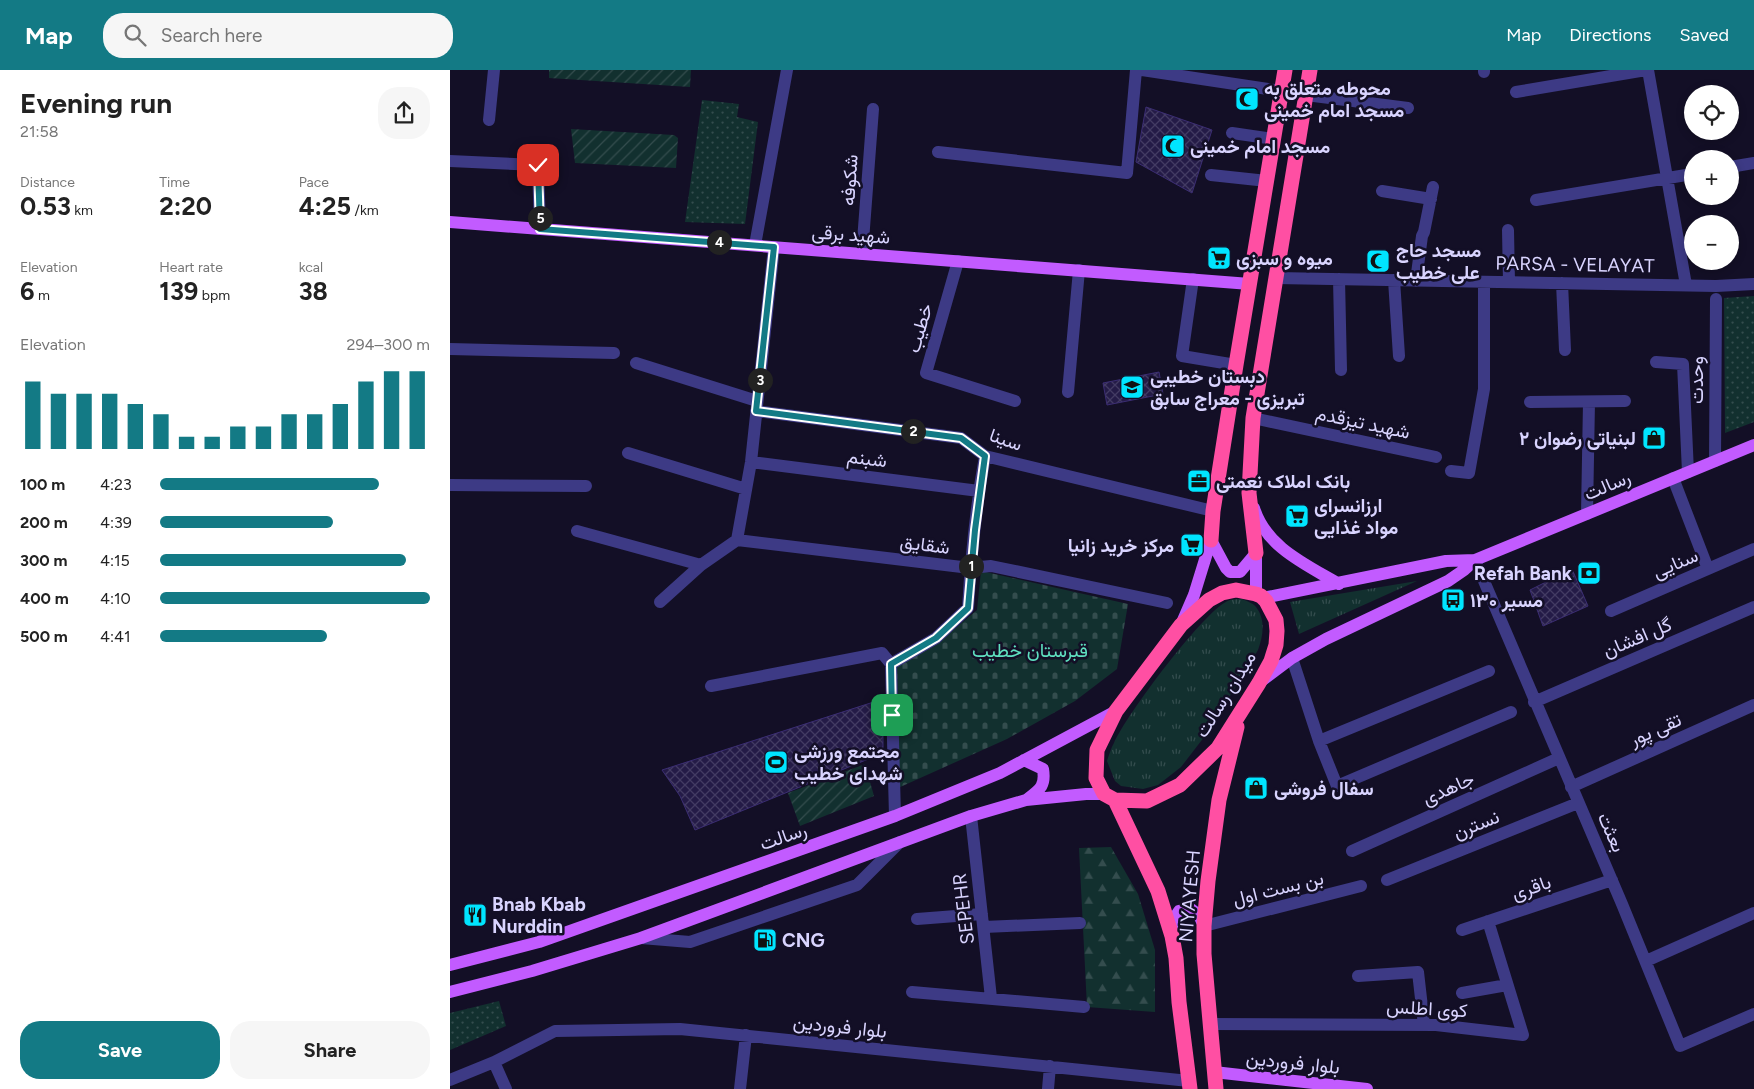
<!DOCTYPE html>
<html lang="en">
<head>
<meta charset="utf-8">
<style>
  body { margin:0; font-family:Figtree,Vazirmatn,sans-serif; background:#f6f6f6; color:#222; height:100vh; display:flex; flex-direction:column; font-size:19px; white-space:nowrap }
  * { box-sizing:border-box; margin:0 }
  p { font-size:16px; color:#767676 }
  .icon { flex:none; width:28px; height:28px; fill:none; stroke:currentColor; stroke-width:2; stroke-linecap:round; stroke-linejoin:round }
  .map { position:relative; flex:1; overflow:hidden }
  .drawer { display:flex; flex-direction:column; background:#fff; width:450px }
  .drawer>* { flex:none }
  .tools { position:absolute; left:1234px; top:15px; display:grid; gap:10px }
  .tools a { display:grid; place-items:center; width:55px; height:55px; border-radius:50%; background:#fff; box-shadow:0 2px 8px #0003; font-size:25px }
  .pin { position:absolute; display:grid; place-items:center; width:42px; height:42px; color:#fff; margin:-21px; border-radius:10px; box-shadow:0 2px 8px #0006 }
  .km { position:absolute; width:25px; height:25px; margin:-12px; border-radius:50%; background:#222; color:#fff; font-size:14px; line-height:25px; text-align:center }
  .round { display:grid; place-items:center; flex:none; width:52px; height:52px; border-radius:20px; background:#f6f6f6 }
  .summary { display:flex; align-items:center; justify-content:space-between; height:85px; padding:0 20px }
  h1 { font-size:28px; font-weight:700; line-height:38px }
  .stats { display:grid; grid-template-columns:repeat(3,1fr); gap:8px; height:85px; padding:5px 20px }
  .stats div { display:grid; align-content:center }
  .stats b { font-size:25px; font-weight:700 }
  .stats small { font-size:14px; font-weight:400 }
  .stats p { font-size:14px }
  .chart { height:140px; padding:10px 20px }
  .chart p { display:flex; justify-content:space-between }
  .chart svg { width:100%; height:90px; margin-top:5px; stroke:#137a85; stroke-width:6 }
  .button { display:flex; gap:10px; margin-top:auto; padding:10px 20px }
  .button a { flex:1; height:58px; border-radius:20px; background:#137a85; color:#fff; font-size:20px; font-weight:700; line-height:58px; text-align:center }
  .button a+a { background:#f6f6f6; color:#222 }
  ul { padding:0 20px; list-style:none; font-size:16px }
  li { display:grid; grid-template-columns:80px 60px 1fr; align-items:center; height:38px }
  li i { height:12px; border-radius:6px; background:#137a85 }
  header { display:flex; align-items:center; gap:30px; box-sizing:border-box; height:70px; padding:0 25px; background:#137a85; color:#fff }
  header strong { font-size:24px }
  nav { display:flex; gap:28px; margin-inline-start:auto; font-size:18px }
  .search { width:350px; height:45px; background:#f6f6f6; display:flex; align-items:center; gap:12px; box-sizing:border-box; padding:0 18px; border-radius:20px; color:#767676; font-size:19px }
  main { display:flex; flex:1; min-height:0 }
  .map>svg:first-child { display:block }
</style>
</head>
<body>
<header>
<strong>Map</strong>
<div class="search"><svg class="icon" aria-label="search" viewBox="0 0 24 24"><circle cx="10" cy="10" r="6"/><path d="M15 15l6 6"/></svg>Search here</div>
<nav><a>Map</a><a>Directions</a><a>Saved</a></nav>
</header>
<main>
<section class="drawer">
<div class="summary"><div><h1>Evening run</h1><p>21:58</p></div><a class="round"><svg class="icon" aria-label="share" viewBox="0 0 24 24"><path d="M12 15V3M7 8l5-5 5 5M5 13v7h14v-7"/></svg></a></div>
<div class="stats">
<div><p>Distance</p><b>0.53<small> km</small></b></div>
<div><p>Time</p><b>2:20</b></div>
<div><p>Pace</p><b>4:25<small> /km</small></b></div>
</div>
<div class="stats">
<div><p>Elevation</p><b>6<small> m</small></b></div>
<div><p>Heart rate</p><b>139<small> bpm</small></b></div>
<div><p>kcal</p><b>38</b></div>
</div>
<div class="chart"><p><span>Elevation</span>294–300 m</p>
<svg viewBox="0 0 160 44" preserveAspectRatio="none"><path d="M5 44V11M15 44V17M25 44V17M35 44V17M45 44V22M55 44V27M65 44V38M75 44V38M85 44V33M95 44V33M105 44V27M115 44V27M125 44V22M135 44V11M145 44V6M155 44V6"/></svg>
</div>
<ul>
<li><b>100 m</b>4:23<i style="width:81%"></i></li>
<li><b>200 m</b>4:39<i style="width:64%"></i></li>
<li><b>300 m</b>4:15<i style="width:91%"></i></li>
<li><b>400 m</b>4:10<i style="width:100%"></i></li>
<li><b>500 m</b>4:41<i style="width:62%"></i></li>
</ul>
<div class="button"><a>Save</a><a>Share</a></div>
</section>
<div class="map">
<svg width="1304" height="1019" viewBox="0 0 1304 1019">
  <defs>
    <pattern id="grass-tufts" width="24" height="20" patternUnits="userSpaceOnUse" patternTransform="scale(1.25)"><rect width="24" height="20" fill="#12302f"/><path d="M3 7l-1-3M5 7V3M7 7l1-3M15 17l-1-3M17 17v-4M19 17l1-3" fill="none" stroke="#344d4e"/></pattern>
    <pattern id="forest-firs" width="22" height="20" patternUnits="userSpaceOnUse" patternTransform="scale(1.25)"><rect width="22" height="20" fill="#12302f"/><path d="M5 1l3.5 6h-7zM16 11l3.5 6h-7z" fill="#344d4e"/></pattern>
    <pattern id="cemetery-stones" width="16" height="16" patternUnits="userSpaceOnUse" patternTransform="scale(1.25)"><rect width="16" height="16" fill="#12302f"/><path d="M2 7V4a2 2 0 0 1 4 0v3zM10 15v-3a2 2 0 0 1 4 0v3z" fill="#344d4e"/></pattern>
    <pattern id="park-dots" width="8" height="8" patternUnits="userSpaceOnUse" patternTransform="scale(1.25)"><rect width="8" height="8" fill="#12302f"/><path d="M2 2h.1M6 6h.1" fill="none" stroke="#344d4e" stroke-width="1.8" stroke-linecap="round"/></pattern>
    <pattern id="garden-furrows" width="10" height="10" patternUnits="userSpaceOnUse" patternTransform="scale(1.25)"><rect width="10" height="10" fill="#12302f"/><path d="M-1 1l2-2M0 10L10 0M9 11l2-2" fill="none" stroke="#344d4e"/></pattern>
    <pattern id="building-cross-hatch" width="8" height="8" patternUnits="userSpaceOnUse" patternTransform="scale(1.25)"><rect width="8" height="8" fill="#241b47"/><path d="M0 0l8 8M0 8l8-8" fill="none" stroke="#433b63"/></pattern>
  </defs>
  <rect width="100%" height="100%" fill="#130f26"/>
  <!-- grass -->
  <path fill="url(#grass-tufts)" d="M967 511 849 564 840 532Z
    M792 529C796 531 803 533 806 537 816 550 813 566 808 580L758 662 731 697 708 715 693 719 671 716 665 711 657 691C659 685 661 678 664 673 675 647 756 537 780 530 784 529 789 529 792 529Z"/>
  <!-- forest -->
  <path fill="url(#forest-firs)" d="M661 777 688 824 705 880V942L637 937 629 778Z"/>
  <!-- cemetery -->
  <path fill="url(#cemetery-stones)" d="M531 501 678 534 667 599 625 631 557 669 448 718 447 597 490 571 527 540Z"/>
  <!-- park -->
  <path fill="url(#park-dots)" d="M252 30 289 34 287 47 308 52 295 154 235 152Z
    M1304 226V352L1275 363 1274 228Z
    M49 931 56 956 0 980V943Z"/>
  <!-- garden -->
  <path fill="url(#garden-furrows)" d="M99 0H241L240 17 99 8Z
    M121 59 224 65 228 68 226 98 125 93Z
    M415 694 424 726 350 756 338 723Z"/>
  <!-- building -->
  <path fill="url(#building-cross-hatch)" stroke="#3b2d73" d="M696 37 762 60 742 123 686 92Z
    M709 302 713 324 657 335 653 313Z
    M1122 499 1138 536 1093 556 1080 520Z
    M433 629V683L245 760 230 726 212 700Z"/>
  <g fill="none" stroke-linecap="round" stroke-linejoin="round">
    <!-- minor -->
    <path stroke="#3d3a85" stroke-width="12" d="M692 0 831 21
      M1034 0V2
      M1198 0 1236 215
      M1066 22 1196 0
      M856 25 958 38
      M39 50 44 0
      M782 63 824 69
      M488 82 677 103 686 0
      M0 91 88 95 90 159
      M1280 97 1304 93
      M761 105 817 111
      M932 121 981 129
      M1086 130 1242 104
      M1058 160 1059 212
      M305 175 337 0
      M412 184 423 39
      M508 191 476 303 565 331
      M826 208 1266 216 1304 214
      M743 209 732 286 786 295
      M889 209 891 300
      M944 210 949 286
      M966 211 972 166 974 162 983 117
      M1112 213 1115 280
      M0 279 164 283
      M1206 292 1233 294 1238 402
      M186 293 307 331
      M618 322 629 200
      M1080 332 1175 331
      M306 341 511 368 535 386 763 441
      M803 348 986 387
      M178 383 296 419
      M1265 391 1266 229
      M301 392 529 421
      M1001 401 1019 403 1034 319V212
      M1223 408 1258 499
      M0 415 136 416
      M1137 444 1139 332
      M127 461 251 495
      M287 470 520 498 541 496 717 533
      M1025 490 1172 834 1230 976 1304 944
      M210 532 251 495 287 470 301 392 324 177
      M1161 541 1304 479
      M842 588 869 671 1039 601
      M261 616 432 583 441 594
      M1084 632 1304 537
      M869 671 887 716 1061 642
      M1121 717 1304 635
      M445 746 441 594 486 568 518 538C521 487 526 436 535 386
      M521 746 541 928
      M902 781 1109 688
      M937 810 1128 733
      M467 849 532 844
      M754 856 911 816
      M534 857 630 853
      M1012 860 1162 810
      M191 868 240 872 407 815 450 772
      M1196 891 1304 843
      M908 906 968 902 974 955
      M462 922 634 937
      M1012 923 1057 915
      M760 954 986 955 1073 965 1038 851
      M44 992 56 1019
      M0 1010 44 992 105 961 230 959 739 1011
      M290 1019 296 965
      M598 1019 600 996"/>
    <!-- major -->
    <path stroke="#c25bff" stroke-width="12" d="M0 152 800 214
      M804 438C816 477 855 494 889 514
      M761 470 776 498 780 502H790L806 483
      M806 524V483
      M813 528 996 491 1025 490
      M731 555 744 525 761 470
      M810 612 842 588 876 569 998 511 1014 500 1025 490 1304 375
      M574 690 593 699C596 717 589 720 576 730
      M722 865 723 850 729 841 741 839 749 845 754 856
      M0 895 89 872 445 746 550 703 666 641
      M0 922 82 901 191 868 521 746 576 730 636 724H654
      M764 1002 917 1019"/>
    <!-- highway -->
    <path stroke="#ff4fa3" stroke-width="15" d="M761 470 763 441 786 295 835 0
      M806 483 799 423 803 348 860 0
      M786 520 806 524 811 526 816 531 826 550 827 561 826 575 821 591 809 613 768 678 730 715 697 731 665 730 654 724 646 708 647 680 666 641 731 555 759 530 772 523Z
      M665 730 708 821 722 866 726 888 729 932 740 1019
      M766 1019 754 884V856L758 811 769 730 787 657"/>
  </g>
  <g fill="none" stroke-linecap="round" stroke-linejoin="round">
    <!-- route casing -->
    <g stroke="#fff" stroke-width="10">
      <path id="route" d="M88 95 90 159 324 177 306 341 511 368 535 386 525 460 518 538 486 568 441 594 442 645"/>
    </g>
    <!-- route -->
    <use href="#route" stroke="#137a85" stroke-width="6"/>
  </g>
  <!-- icons -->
  <defs>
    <g id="mosque-square" transform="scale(1.25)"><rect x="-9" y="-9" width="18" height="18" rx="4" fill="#00e5ff" stroke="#130f26"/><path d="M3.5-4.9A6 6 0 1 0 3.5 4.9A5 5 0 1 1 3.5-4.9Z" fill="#111"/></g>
    <g id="supermarket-square" transform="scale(1.25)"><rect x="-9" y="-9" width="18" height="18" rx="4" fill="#00e5ff" stroke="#130f26"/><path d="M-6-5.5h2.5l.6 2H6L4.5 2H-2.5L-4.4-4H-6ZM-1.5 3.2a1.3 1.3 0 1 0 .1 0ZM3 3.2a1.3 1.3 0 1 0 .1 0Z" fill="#111"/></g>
    <g id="school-square" transform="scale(1.25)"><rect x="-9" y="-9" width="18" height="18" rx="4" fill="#00e5ff" stroke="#130f26"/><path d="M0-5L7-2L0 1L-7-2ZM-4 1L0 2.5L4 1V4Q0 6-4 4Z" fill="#111"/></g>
    <g id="shop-square" transform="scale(1.25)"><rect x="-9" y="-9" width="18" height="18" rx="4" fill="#00e5ff" stroke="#130f26"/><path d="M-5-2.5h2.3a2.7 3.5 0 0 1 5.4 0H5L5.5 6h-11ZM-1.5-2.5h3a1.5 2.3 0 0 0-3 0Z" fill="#111"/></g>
    <g id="office-square" transform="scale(1.25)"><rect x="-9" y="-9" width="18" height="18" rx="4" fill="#00e5ff" stroke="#130f26"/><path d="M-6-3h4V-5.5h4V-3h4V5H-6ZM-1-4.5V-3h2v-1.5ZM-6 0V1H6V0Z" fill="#111"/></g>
    <g id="bank-square" transform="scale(1.25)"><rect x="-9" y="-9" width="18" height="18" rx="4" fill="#00e5ff" stroke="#130f26"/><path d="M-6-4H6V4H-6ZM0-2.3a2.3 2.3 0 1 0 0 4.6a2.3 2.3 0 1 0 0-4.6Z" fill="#111"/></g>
    <g id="bus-square" transform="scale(1.25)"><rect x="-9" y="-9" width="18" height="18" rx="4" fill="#00e5ff" stroke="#130f26"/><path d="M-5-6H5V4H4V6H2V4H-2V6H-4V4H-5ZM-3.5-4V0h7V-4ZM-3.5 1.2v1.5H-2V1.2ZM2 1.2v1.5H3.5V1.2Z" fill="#111"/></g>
    <g id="stadium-square" transform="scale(1.25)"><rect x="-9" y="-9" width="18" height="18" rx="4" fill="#00e5ff" stroke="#130f26"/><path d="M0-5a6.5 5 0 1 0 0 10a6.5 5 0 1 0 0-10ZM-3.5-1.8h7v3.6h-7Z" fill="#111"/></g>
    <g id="restaurant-square" transform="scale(1.25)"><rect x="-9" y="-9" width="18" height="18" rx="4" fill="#00e5ff" stroke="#130f26"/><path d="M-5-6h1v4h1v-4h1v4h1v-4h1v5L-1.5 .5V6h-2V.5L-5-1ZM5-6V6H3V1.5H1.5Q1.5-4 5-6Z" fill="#111"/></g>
    <g id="fuel-square" transform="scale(1.25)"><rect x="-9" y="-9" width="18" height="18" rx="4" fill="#00e5ff" stroke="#130f26"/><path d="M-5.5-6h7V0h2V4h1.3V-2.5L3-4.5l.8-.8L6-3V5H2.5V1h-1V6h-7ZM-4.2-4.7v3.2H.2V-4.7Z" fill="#111"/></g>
  </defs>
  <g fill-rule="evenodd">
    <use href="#mosque-square" x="797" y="29"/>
    <use href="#mosque-square" x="723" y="76"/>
    <use href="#supermarket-square" x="769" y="188"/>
    <use href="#mosque-square" x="928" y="191"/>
    <use href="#school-square" x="682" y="317"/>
    <use href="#shop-square" x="1204" y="368"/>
    <use href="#office-square" x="749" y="411"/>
    <use href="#supermarket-square" x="847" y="446"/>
    <use href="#supermarket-square" x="742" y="475"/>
    <use href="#bank-square" x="1139" y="503"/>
    <use href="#bus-square" x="1003" y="530"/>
    <use href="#stadium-square" x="326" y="692"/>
    <use href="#shop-square" x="806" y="718"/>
    <use href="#restaurant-square" x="25" y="845"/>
    <use href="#fuel-square" x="315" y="870"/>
  </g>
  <g text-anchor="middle" stroke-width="5" stroke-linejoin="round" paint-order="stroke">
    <!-- poi labels -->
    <g font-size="19" font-weight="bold" fill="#d9d4ff" stroke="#130f26" text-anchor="start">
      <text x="814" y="25">محوطه متعلق به<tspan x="814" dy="22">مسجد امام خمینی</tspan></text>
      <text x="740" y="83">مسجد امام خمینی</text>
      <text x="946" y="187">مسجد حاج<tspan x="946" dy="22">علی خطیب</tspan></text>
      <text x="786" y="195">میوه و سبزی</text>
      <text x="700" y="313">دبستان خطیبی<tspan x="700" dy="22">تبریزی - معراج سابق</tspan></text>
      <text x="1186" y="375" text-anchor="end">لبنیاتی رضوان ۲</text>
      <text x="766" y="418">بانک املاک نعمتی</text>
      <text x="864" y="442">ارزانسرای<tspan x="864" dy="22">مواد غذایی</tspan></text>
      <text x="724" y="482" text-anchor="end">مرکز خرید زانیا</text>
      <text x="1122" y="510" text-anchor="end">Refah Bank</text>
      <text x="1020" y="537">مسیر ۱۳۰</text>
      <text x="344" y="688">مجتمع ورزشی<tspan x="344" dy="22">شهدای خطیب</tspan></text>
      <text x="824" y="725">سفال فروشی</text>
      <text x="42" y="841">Bnab Kbab<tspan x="42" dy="22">Nurddin</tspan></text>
      <text x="332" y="877">CNG</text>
    </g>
    <!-- street labels -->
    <g font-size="19" fill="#d9d4ff" stroke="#130f26">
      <text transform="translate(399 110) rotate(-86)" y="7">شکوفه</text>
      <text transform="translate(401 164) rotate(4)" y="7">شهید برقی</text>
      <text transform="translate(1125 194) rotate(1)" y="7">PARSA - VELAYAT</text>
      <text transform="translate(469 258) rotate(-74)" y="7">خطیب</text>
      <text transform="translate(1246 310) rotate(-90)" y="7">وحدت</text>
      <text transform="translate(913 352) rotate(12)" y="7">شهید تیزقدم</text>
      <text transform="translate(556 369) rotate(19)" y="7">سینا</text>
      <text transform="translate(417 388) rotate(7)" y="7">شبنم</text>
      <text transform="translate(1157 415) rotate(-23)" y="7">رسالت</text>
      <text transform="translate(475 474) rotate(7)" y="7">شقایق</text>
      <text transform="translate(1225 493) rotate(-23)" y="7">سنایی</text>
      <text transform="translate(1187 567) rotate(-23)" y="7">گل افشان</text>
      <text transform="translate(775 624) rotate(-58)" y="7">میدان رسالت</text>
      <text transform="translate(1205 659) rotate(-24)" y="7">تقی پور</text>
      <text transform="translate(998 718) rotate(-24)" y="7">جاهدی</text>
      <text transform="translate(1026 754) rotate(-22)" y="7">نسترن</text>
      <text transform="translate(1162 762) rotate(66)" y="7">بعثت</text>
      <text transform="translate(333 766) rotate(-19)" y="7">رسالت</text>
      <text transform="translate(1081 817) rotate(-19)" y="7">باقری</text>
      <text transform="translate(828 818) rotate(-14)" y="7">بن بست اول</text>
      <text transform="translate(739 826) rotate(-85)" y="7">NIYAYESH</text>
      <text transform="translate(513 839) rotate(-97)" y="7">SEPEHR</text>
      <text transform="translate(977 938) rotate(3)" y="7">کوی اطلس</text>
      <text transform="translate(390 956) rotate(6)" y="7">بلوار فروردین</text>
      <text transform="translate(843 992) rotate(6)" y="7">بلوار فروردین</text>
    </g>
    <!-- park labels -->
    <g font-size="19" fill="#5fe0c0" stroke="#130f26">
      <text x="580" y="587">قبرستان خطیب</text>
    </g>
  </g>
</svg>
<div class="tools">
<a><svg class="icon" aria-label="locate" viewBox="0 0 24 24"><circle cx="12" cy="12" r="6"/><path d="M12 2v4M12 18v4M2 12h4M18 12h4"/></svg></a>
<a>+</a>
<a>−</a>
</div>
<div class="pin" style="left:442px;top:645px;background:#1e9e55"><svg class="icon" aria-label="arrive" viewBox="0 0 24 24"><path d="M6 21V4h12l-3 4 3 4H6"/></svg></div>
<div class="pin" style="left:88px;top:95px;background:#d93025"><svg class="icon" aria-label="check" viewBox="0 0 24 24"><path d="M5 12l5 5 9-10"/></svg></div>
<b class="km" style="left:521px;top:496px">1</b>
<b class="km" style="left:463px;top:361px">2</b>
<b class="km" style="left:310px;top:310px">3</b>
<b class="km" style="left:269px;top:172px">4</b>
<b class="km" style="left:90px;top:148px">5</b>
</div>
</main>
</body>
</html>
